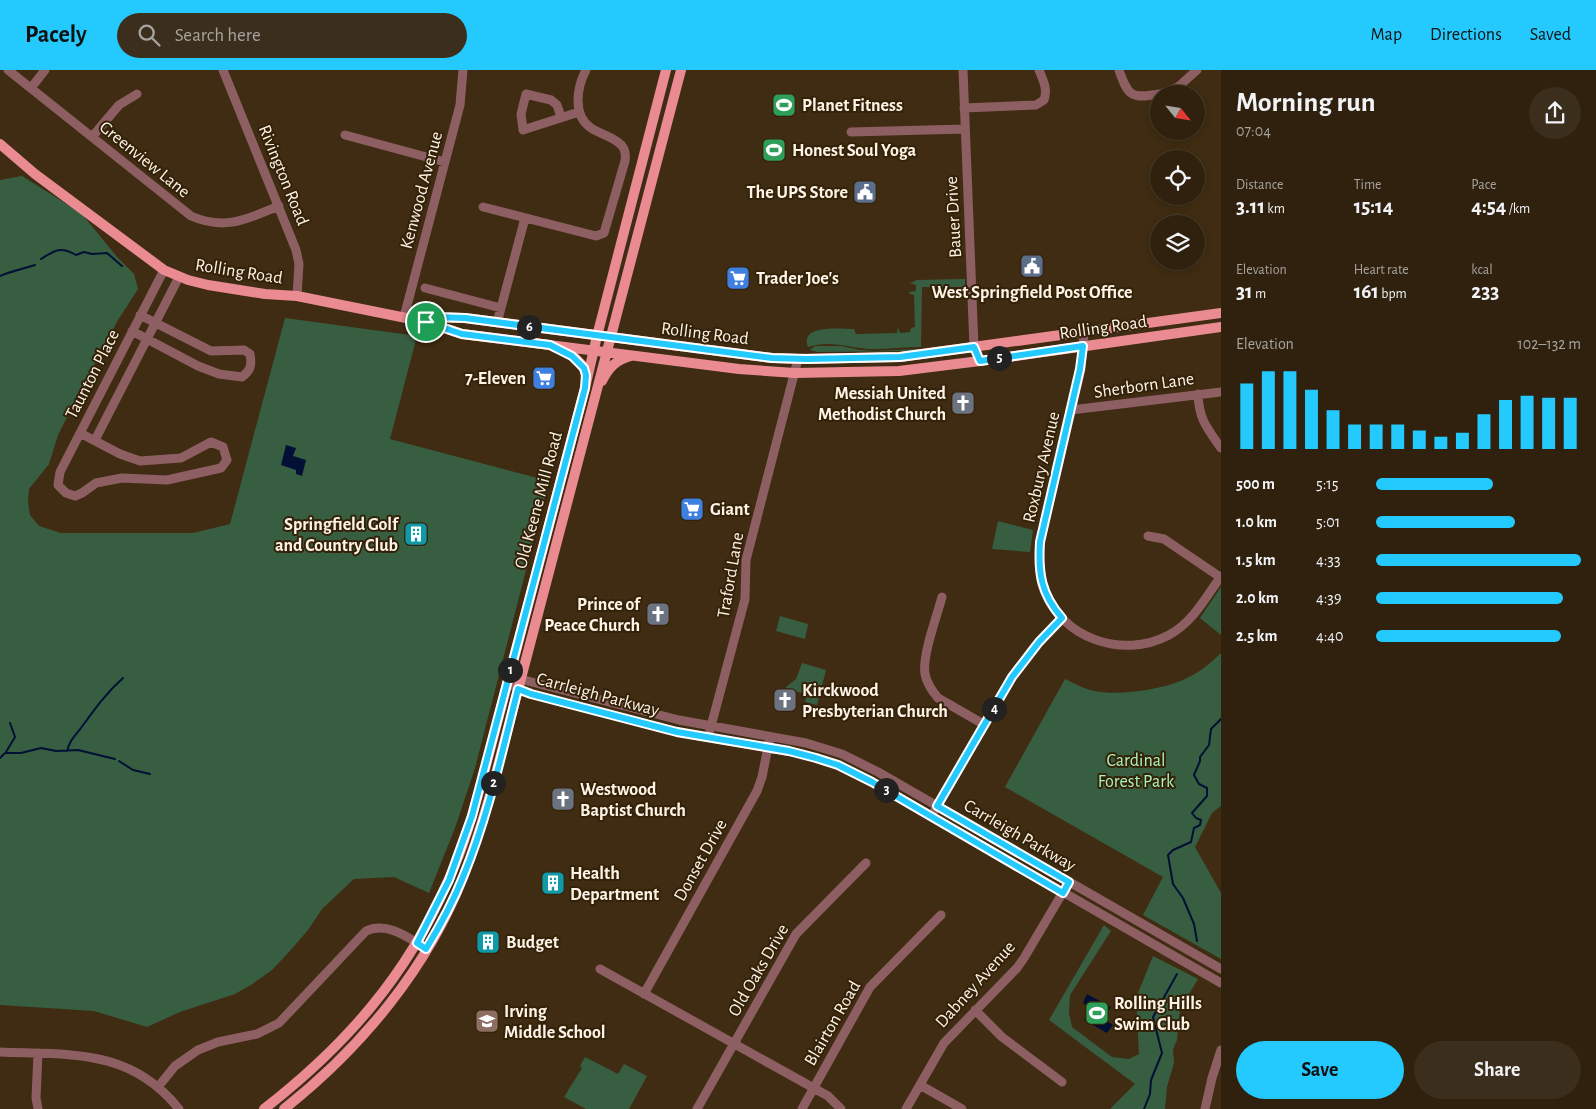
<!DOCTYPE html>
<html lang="en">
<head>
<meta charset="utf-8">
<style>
  body { margin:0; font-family:"Alegreya Sans",sans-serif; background:#3b2e1c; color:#f1f3f6; height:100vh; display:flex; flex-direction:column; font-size:19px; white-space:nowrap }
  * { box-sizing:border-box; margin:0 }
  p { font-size:16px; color:#a7a39e }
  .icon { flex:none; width:28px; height:28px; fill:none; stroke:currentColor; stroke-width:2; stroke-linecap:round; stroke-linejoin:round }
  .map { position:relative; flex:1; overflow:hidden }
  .sheet { display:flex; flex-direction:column; background:#2f210e; width:375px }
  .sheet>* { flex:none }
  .needle { width:32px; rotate:120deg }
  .controls { position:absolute; left:1150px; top:15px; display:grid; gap:10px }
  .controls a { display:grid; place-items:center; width:55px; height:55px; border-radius:50%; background:#2f210e; box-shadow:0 2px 8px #0003,0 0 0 1px #4a3e2e; font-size:25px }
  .pin { position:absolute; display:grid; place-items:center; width:42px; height:42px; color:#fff; margin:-21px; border:2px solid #fff; border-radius:50%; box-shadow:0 1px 5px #0007 }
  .km { position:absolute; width:25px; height:25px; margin:-12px; border-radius:50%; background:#222; color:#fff; font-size:14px; line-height:25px; text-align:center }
  .round { display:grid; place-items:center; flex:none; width:52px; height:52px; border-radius:26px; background:#3b2e1c }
  .headline { display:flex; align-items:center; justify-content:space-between; height:85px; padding:0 15px }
  h1 { font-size:28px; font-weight:700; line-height:38px }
  .stats { display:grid; grid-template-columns:repeat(3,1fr); gap:8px; height:85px; padding:5px 15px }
  .stats div { display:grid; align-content:center }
  .stats b { font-size:21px; font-weight:700 }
  .stats small { font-size:14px; font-weight:400 }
  .stats p { font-size:14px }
  .chart { height:140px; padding:10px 15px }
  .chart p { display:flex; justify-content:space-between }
  .chart svg { width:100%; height:90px; margin-top:5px; stroke:#24c9fe; stroke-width:6 }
  .primary-button { display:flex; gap:10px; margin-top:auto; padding:10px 15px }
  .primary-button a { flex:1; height:58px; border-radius:30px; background:#24c9fe; color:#111; font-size:20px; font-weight:700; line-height:58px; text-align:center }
  .primary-button a+a { background:#3b2e1c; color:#f1f3f6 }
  ul { padding:0 15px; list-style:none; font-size:16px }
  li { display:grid; grid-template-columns:80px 60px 1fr; align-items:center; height:38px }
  li i { height:12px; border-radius:6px; background:#24c9fe }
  header { display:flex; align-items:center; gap:30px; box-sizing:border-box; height:70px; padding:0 25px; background:#24c9fe; color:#111 }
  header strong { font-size:24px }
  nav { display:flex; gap:28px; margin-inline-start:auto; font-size:18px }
  .search { width:350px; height:45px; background:#3b2e1c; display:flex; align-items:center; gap:12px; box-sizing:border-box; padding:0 18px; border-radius:28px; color:#a7a39e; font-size:19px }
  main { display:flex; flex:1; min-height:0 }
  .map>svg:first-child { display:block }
</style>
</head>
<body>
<header>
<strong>Pacely</strong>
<div class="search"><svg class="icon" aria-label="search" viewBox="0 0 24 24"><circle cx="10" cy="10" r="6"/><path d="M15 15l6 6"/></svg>Search here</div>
<nav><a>Map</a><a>Directions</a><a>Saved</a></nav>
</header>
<main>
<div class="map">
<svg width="1221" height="1039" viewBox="0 0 1221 1039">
  <rect width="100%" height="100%" fill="#3f2c12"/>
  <!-- green -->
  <path fill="#375e41" d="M22 106 81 143 118 188 134 204 138 219 118 250 80 322 58 365 49 394 29 419 28 432 30 445 39 456 61 463H193L230 454 285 248 417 266 390 369 549 411 475 698 455 758 429 823 394 807 354 809 322 839 308 860 289 882 272 900 251 915 235 924 180 942 147 957 94 941 0 935V110Z
    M963 209H965V217H922L921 277C906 277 890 279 874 279 852 279 830 269 808 277 799 254 841 259 854 259L856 264 897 263 898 257 900 263 910 262 911 258 915 257 914 225 910 224 909 222 916 221V215L910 213 917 210Z
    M815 276H841L860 280 875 281 919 279 910 281 817 282 810 280Z
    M998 451 1033 460 1030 482 992 479Z
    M1221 517V565L1200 548Z
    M780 546 808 554 805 569 776 561Z
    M1221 583V736L1212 743 1195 777 1221 823V889L1143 845 1163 807 1005 717 1065 609C1074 613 1084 619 1094 621 1119 626 1159 620 1183 610 1197 604 1210 594 1221 583Z
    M802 593 826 600 817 635 805 632 807 624 794 621 793 626 789 625 786 617 796 609Z
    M1104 855 1111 861 1070 925 1069 943 1072 957 1112 987 1129 989 1139 984 1136 928 1153 886 1198 909 1180 939 1177 970 1173 979 1174 993 1167 1017 1165 1039H1110L1135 1014 1049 950Z
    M585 987 618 1004 624 994 647 1006 629 1039H586L564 1027 582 998 580 996Z"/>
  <!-- water -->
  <path fill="#021036" d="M286 375 296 378 293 386 306 390 302 406 296 404V400L281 395Z
    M1087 924 1111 937 1104 949 1113 955 1107 963 1084 950 1091 938 1083 933Z"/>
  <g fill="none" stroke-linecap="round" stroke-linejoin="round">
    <!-- stream -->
    <path stroke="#021036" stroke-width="2" d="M41 189C55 180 61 176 76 185L84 182 92 184 107 183 122 196
      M0 206C12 201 23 199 35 195
      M67 681C70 670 74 667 81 658 94 640 106 623 123 608
      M6 682 15 667 10 653
      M0 688 5 683H21L41 678 56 681 78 680 115 689
      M119 691 133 700 150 704
      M1197 871 1194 854 1183 828 1173 814 1168 785 1173 780 1191 772 1194 758 1200 755 1201 750 1196 748 1192 743 1207 726V718L1199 714 1194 705 1200 691V687L1209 675 1211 659 1221 649
      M1144 1039 1150 1024 1151 1010 1162 983 1153 947 1177 904"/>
    <!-- minor -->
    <path stroke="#8e5f62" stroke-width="9" d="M8 0 191 146C225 161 247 149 279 136
      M223 0 296 180 299 194 297 226
      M963 0 974 277 980 291
      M1119 0C1128 26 1131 29 1159 24
      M31 18 45 0
      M1161 24 1178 17 1197 0
      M964 38 1036 35 1044 30C1048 19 1043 10 1039 0
      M561 47 557 35 551 30 526 24 521 44 523 60 579 42
      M851 62 965 59
      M345 65 445 92
      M92 67 119 35 137 24
      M483 137 596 166 604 163 625 91C626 84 625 77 619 73 611 66 600 64 591 58 572 45 577 17 586 0
      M425 218 501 238
      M404 247 460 35 463 0
      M497 253 525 148
      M132 261 198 296 219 304 242 307C251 300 252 295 250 284L244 280 211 281 140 245
      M1084 262 1081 299 1040 472C1039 488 1038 502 1043 518 1061 568 1122 590 1169 565 1193 552 1206 527 1221 506
      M1198 324C1199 350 1207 358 1221 378
      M1071 340 1221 322
      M80 363 120 384 140 391 181 388 211 372 223 377 227 390 221 398 167 410 122 408 96 413 82 423 75 426 66 423 58 415 60 402 164 200
      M95 370 179 207
      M1148 466 1164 469 1220 507
      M942 527C937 546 922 585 925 604 927 614 932 621 938 628L985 655
      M515 610 520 609 679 650 806 673 842 684 878 702 1221 899
      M507 611 518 619 531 624 677 662 803 684 838 695 872 712 1221 913
      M710 660 745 529 746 490 798 289
      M935 740 1012 607 1035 576 1062 549
      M600 899 828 1026 841 1039
      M644 924 757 721 762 707 769 672
      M975 940 1002 967 1062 1012
      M0 982C70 985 130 978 179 1039
      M920 1015 962 1039
      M158 1017 175 996 198 980 218 972 257 964 279 953 366 861C387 851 409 868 427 879
      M38 1039 36 1028 38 983
      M697 1039 796 864 866 793
      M802 1039 870 917 941 845
      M906 1039 944 973 1017 898 1024 888 1069 812
      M1205 1039 1212 1008 1221 980"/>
    <!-- major -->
    <path stroke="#ea8b92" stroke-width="10" d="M0 74 35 104 164 200 188 210 208 215 265 224 297 226 426 252 462 264 739 299 795 303 899 301 980 291 1221 257
      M426 252 435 247 465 248 772 288 798 289 900 287 1221 243
      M558 278C570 284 586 292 586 308
      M602 311C609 297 616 290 631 286
      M264 1039C345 976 407 906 448 811 464 777 474 740 484 703L585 318 597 266 666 0
      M284 1039C361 978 428 898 464 805 476 774 485 743 494 711L681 0"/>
  </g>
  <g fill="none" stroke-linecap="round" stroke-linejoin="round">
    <!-- route casing -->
    <g stroke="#fff" stroke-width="10">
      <path id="route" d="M435 247 465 248 772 288 807 289 900 287 974 277 980 291 1083 276 1080 299 1040 472C1038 503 1041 524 1062 548L1039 572 1012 607 937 736 1069 812 1063 823 872 712 838 695 816 688 789 681 677 662 531 624 518 619C502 682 488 747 463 807 453 832 440 856 426 879L417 873 449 810 472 746 585 318 586 305 584 298 572 286 550 275 462 264 426 252Z"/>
    </g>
    <!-- route -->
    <use href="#route" stroke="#24c9fe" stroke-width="6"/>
  </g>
  <!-- icons -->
  <defs>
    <g id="stadium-square" transform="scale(1.25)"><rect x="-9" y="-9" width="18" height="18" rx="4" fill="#2e9e5b" stroke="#342208"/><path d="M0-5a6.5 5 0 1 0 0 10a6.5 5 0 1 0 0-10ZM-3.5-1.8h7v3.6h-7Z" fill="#fff"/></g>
    <g id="civic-square" transform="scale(1.25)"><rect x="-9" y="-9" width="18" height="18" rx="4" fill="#5c6f8a" stroke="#342208"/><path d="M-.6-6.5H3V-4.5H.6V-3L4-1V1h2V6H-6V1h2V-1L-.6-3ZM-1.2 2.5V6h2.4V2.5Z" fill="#fff"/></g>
    <g id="supermarket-square" transform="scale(1.25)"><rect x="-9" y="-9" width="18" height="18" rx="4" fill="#3f7fe0" stroke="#342208"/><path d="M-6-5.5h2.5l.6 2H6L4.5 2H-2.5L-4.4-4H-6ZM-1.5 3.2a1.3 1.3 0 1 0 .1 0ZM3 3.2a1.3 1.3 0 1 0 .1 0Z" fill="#fff"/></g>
    <g id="church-square" transform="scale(1.25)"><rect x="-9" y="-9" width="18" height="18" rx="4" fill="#6b7280" stroke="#342208"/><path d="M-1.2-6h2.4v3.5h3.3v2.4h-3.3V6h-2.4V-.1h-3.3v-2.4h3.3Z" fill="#fff"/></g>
    <g id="building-square" transform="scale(1.25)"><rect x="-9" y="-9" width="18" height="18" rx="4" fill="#0f9aa8" stroke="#342208"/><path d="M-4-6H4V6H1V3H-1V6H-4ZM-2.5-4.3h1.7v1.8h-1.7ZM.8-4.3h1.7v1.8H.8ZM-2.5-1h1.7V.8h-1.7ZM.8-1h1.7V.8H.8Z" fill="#fff"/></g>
    <g id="school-square" transform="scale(1.25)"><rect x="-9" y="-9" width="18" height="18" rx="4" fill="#8d6e63" stroke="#342208"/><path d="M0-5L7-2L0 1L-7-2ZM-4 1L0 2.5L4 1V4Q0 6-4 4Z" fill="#fff"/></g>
  </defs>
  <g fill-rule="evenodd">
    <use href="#stadium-square" x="784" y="35"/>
    <use href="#stadium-square" x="774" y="80"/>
    <use href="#civic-square" x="865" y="122"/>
    <use href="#civic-square" x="1032" y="196"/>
    <use href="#supermarket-square" x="738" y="208"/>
    <use href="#supermarket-square" x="544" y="308"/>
    <use href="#church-square" x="963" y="333"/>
    <use href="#supermarket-square" x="692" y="439"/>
    <use href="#building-square" x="416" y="464"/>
    <use href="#church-square" x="658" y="544"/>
    <use href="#church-square" x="785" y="630"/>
    <use href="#church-square" x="563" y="729"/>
    <use href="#building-square" x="553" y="813"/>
    <use href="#building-square" x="488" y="872"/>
    <use href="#stadium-square" x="1097" y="943"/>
    <use href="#school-square" x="487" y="951"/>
  </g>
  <g text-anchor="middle" stroke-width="4" stroke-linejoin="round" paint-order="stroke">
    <!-- poi labels -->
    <g font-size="18" font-weight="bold" fill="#fdf3e7" stroke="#342208" text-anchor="start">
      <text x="802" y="41">Planet Fitness</text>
      <text x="792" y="86">Honest Soul Yoga</text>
      <text x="848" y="128" text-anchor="end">The UPS Store</text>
      <text x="756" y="214">Trader Joe's</text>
      <text x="1032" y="228" text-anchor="middle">West Springfield Post Office</text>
      <text x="526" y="314" text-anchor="end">7-Eleven</text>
      <text x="946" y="329" text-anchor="end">Messiah United<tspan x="946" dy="21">Methodist Church</tspan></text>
      <text x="710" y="445">Giant</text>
      <text x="398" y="460" text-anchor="end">Springfield Golf<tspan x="398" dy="21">and Country Club</tspan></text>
      <text x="640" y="540" text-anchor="end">Prince of<tspan x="640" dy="21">Peace Church</tspan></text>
      <text x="802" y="626">Kirckwood<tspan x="802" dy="21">Presbyterian Church</tspan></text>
      <text x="580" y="725">Westwood<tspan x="580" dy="21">Baptist Church</tspan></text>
      <text x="570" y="809">Health<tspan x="570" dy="21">Department</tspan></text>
      <text x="506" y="878">Budget</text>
      <text x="1114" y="939">Rolling Hills<tspan x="1114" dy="21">Swim Club</tspan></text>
      <text x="504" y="947">Irving<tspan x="504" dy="21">Middle School</tspan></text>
    </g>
    <!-- street labels -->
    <g font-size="18" fill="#fdf3e7" stroke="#342208">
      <text transform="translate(145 89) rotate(39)" y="6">Greenview Lane</text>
      <text transform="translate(284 105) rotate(68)" y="6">Rivington Road</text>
      <text transform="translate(421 120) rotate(-75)" y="6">Kenwood Avenue</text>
      <text transform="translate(953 147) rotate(-93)" y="6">Bauer Drive</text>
      <text transform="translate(239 201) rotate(9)" y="6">Rolling Road</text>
      <text transform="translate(1103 257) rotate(-8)" y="6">Rolling Road</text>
      <text transform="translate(705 263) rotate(7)" y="6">Rolling Road</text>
      <text transform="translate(92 304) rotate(-63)" y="6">Taunton Place</text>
      <text transform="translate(1144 315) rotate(-8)" y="6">Sherborn Lane</text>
      <text transform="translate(1041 397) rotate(-77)" y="6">Roxbury Avenue</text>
      <text transform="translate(538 430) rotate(-75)" y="6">Old Keene Mill Road</text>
      <text transform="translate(730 505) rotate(-80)" y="6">Traford Lane</text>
      <text transform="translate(598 624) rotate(15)" y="6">Carrleigh Parkway</text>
      <text transform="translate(1020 765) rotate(30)" y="6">Carrleigh Parkway</text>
      <text transform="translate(700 790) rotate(-61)" y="6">Donset Drive</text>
      <text transform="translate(758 900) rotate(-60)" y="6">Old Oaks Drive</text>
      <text transform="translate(975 914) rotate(-48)" y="6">Dabney Avenue</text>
      <text transform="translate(832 953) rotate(-60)" y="6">Blairton Road</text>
    </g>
    <!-- park labels -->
    <g font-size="18" fill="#aaf4bc" stroke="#342208">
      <text x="1136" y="696">Cardinal<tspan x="1136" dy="21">Forest Park</tspan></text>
    </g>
  </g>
</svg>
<div class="controls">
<a><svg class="needle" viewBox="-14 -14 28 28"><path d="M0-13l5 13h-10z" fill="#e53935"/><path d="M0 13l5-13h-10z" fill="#a7a39e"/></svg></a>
<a><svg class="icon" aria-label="locate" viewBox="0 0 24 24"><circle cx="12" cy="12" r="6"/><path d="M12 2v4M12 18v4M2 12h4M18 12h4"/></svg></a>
<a><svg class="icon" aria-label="layers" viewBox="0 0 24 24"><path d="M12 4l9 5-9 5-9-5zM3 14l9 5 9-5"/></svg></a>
</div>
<div class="pin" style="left:426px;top:252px;background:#1e9e55"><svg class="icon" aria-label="arrive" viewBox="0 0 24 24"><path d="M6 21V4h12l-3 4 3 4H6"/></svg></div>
<b class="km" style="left:510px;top:600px">1</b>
<b class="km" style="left:493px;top:713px">2</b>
<b class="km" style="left:886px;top:720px">3</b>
<b class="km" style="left:994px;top:639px">4</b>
<b class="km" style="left:999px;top:288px">5</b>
<b class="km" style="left:529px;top:257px">6</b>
</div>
<section class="sheet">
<div class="headline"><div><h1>Morning run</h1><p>07:04</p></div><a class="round"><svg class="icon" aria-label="share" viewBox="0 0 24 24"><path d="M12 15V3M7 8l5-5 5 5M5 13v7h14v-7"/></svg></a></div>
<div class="stats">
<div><p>Distance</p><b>3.11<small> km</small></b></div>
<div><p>Time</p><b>15:14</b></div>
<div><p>Pace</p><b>4:54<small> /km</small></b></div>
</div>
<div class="stats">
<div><p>Elevation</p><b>31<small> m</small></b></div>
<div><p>Heart rate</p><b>161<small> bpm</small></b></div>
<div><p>kcal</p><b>233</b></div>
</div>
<div class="chart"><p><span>Elevation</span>102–132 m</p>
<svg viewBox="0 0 160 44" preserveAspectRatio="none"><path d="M5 44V12M15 44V6M25 44V6M35 44V15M45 44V25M55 44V32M65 44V32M75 44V32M85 44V35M95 44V38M105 44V36M115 44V27M125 44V20M135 44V18M145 44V19M155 44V19"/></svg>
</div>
<ul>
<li><b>500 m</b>5:15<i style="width:57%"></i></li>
<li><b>1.0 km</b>5:01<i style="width:68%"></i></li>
<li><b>1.5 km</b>4:33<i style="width:100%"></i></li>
<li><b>2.0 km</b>4:39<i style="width:91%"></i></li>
<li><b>2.5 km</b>4:40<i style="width:90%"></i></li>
</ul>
<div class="primary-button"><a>Save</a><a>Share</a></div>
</section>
</main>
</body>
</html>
